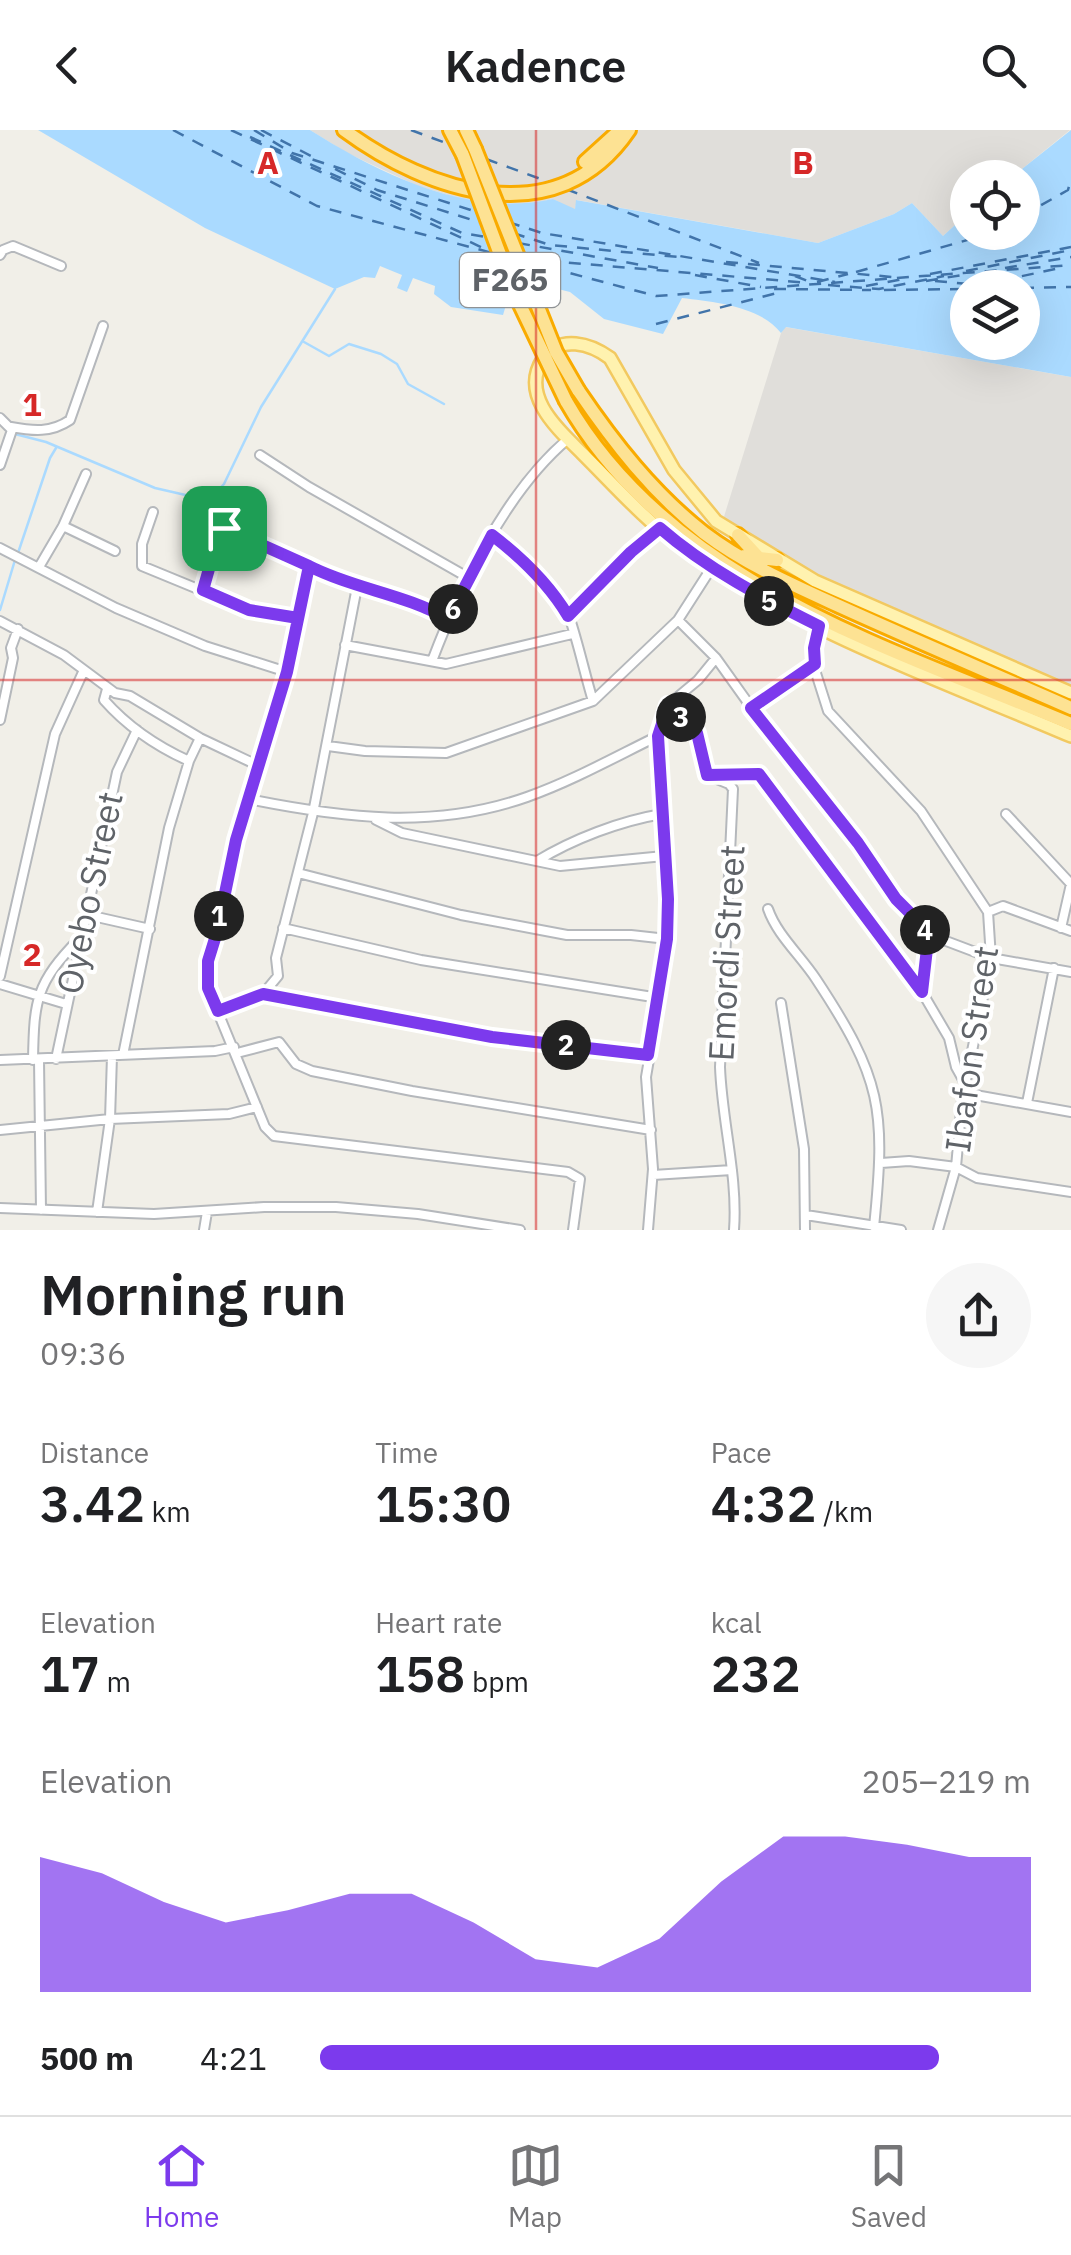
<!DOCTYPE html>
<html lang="en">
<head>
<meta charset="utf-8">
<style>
  body { margin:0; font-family:"IBM Plex Sans",sans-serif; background:#f6f6f6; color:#202124; height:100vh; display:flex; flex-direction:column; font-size:38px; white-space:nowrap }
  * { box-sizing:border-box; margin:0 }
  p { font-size:32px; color:#757577 }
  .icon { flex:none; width:55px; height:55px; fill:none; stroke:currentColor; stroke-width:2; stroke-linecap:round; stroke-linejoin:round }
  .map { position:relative; height:1100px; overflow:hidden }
  .panel { display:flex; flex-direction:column; background:#fff; flex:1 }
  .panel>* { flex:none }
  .controls { position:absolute; left:950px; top:30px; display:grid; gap:20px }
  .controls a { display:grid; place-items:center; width:90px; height:90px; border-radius:50%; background:#fff; box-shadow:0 10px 40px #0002; font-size:50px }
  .pin { position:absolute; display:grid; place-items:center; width:85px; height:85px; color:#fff; margin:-42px; border-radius:20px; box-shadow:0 5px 15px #0006 }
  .km { position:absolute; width:50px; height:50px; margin:-25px; border-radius:50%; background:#222; color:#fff; font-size:28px; line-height:50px; text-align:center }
  .round { display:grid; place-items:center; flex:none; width:105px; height:105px; border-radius:52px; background:#f6f6f6 }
  .headline { display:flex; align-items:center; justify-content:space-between; height:170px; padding:0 40px }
  h1 { font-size:55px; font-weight:600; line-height:75px }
  .figures { display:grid; grid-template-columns:repeat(3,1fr); gap:15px; height:170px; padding:10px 40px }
  .figures div { display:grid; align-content:center }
  .figures b { font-size:50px; font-weight:600 }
  .figures small { font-size:28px; font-weight:400 }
  .figures p { font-size:28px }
  .chart { height:280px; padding:20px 40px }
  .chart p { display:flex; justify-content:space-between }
  .chart svg { width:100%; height:180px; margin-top:10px; fill:#7c3aed; opacity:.7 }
  ul { padding:0 40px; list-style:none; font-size:32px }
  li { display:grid; grid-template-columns:160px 120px 1fr; align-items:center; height:75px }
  li i { height:25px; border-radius:12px; background:#7c3aed }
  header { display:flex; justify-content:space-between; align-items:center; height:130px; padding:0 40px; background:#fff; font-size:45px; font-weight:600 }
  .tab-bar { display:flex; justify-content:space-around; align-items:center; height:140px; border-top:2px solid #e0e0e0; background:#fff; font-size:28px; color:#757577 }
  .tab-bar a { display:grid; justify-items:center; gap:5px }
  .tab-bar .active { color:#7c3aed }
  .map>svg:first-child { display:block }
</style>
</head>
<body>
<header><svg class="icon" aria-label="back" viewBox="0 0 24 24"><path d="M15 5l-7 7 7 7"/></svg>Kadence<svg class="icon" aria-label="search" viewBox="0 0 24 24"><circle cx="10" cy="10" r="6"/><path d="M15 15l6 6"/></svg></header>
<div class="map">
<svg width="1071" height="1100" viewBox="0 0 1071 1100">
  <rect width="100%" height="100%" fill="#f1efe8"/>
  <!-- industrial -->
  <path fill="#e0deda" d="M310 0H1070L1012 47 968 48 967 84 943 106 912 73 894 84 818 113 577 70 575 79H571L553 69 528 75 461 69 418 56 347 23Z
    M785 197 1071 247V565L853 470 722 393 781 203Z"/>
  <!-- water -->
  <path fill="#aadaff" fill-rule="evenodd" d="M38 0H310C380 44 468 88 553 69L575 79 576 70 818 113 894 84 912 73 943 106 967 84 968 102H1022V48L1012 47 1071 0V247L786 197 781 203C760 176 714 172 682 168L663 204 604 189 570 162 542 155 509 165 503 185 451 177 434 164 435 156 413 148 407 162 397 158 402 145 380 136 375 148 364 147 335 159 205 98ZM968 158H1022V212H968Z"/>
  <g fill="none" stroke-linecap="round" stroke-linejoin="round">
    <!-- stream -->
    <path stroke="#aadaff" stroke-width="2.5" d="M304 212 329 226 349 214 381 224 397 234 408 254 444 274
      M15 304 46 312 155 358 203 369 212 367 224 354 261 277 335 159
      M18 423 50 328 56 318
      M0 480 15 430"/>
    <!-- ferry -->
    <path stroke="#4174aa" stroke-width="2.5" stroke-dasharray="12 10" stroke-linecap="butt" d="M173 0 317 76 496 124
      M231 0 483 118
      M254 0 292 23 477 82
      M261 0 315 28
      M411 0 451 15
      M250 7 462 103 486 107
      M486 29 549 52
      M335 39 377 60 482 93
      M566 59 759 133
      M1022 86 1068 60 1071 49
      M508 92 542 103 835 152
      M513 103 550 115 678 127
      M518 113 658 138
      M525 129 810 153
      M528 132 656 166 1071 135
      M726 132 892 147
      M1005 138 1071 127
      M966 141 1071 120
      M856 142 995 102
      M930 144 1071 117
      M695 145 761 157
      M795 146 810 152
      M926 151 968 144
      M935 151 980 155 1060 138
      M817 152 848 144
      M828 155 879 159 944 146
      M866 156 903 149
      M1022 158 1071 157
      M774 159 871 160
      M884 160 968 159
      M656 194 781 162"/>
    <!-- minor casing -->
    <g stroke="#b5b8bc" stroke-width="12">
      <path id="minor" d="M0 125 3 120 13 116 61 136
        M0 288 12 300 0 335
        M11 297C33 301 51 303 70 290L103 196
        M260 325 309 357 469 448
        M153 382 142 414V436L249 480 298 488
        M63 396 115 421
        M492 405C518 425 557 454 569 486 578 512 585 545 593 571
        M0 418 116 478 205 516 287 542
        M309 436 287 542 235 710 217 802 205 842 208 858 265 997 274 1006 568 1042 580 1049 573 1100
        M39 437 63 396 86 344
        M203 460 220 400 224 398 330 447 420 473 448 489
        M569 486 631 422 659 399
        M678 490 716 528 776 612 857 713 896 769 924 797 928 810 946 811 991 828 1071 842
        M0 491 64 525 115 563 130 566 200 608 257 635
        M819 496 814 518 815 540 828 581 921 681 988 782 991 828 962 970 956 1037 938 1100
        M345 515 446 534 572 504
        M432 531C460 457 506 361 568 309
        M107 559 104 570C127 596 158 617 189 631
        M668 575 697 603 707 645 729 654 733 659 720 937C722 992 738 1046 734 1100
        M751 578 815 534
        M0 590 13 528 11 518 18 499
        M328 616 365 621 446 623 593 571 678 490 712 437
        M710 645 759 643 922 862 949 908 956 937 966 955
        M248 669C342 688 434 700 527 667 572 651 615 627 658 606L668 575 698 550 716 528
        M1006 684 1071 754 1061 798
        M376 690 402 703 560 736 664 726
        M537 731C573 709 620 691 662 684
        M298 743 461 785 567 805H631L667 809
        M768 779C777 805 801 826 816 849 882 949 886 979 874 1097
        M988 782 1003 776 1071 801
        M88 785 150 799
        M283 798 421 830 659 868
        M0 846 55 604 84 540
        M0 854 66 874
        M922 862 928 810
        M263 864 278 846 276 828 313 683 357 457
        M781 873 804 1019 805 1100
        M219 881 263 864 492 907 648 925
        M237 923 279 912 296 934 312 941 412 961 651 1000
        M123 925 169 698 189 631 200 608
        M56 929 117 642 137 600
        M0 930 215 921 234 917
        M33 930C34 870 36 853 79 809
        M39 930 41 1080
        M964 963 1071 982
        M1027 973 1054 838
        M0 1000 110 989 229 984 257 977
        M881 1033 909 1031 956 1037 977 1048 1071 1062
        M653 1045 732 1040
        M0 1078 154 1084 264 1077H336L418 1084 520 1100
        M97 1082 110 989 112 926
        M806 1085 901 1100
        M204 1100 207 1082
        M648 1100 653 1039 646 947 665 836 668 769 658 606"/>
    </g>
    <!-- primary casing -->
    <g stroke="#f2c960" stroke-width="16">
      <path id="primary" d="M1071 563 815 451 716 391 674 340 610 228C591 214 560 204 543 229 519 266 559 300 583 324 615 356 646 391 683 418 800 501 940 550 1071 606"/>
    </g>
    <!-- motorway casing -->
    <g stroke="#f9ab00" stroke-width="18">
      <path id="motorway" d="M344 0C428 62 557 106 629 0
        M450 0 463 25
        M466 0 475 19
        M585 32 618 2
        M578 260C614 313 653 363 704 403 745 434 793 455 839 476 916 511 994 544 1071 578
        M566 271C670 453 889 517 1071 594
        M738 405 761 430
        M744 426 777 430"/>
    </g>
    <!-- minor -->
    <use href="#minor" stroke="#fff" stroke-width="8"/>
    <!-- primary -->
    <use href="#primary" stroke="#fff2af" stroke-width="11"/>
    <!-- motorway -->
    <use href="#motorway" stroke="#fde293" stroke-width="12"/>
    <!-- motorway-bridge casing -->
    <g stroke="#f9ab00" stroke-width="18" stroke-linecap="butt">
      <path id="motorway-bridge" d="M475 19 556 222 578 260
        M463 25 514 162 566 271"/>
    </g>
    <!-- motorway-bridge -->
    <use href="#motorway-bridge" stroke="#fde293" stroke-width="12"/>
  </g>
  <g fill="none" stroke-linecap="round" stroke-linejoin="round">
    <!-- route casing -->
    <g stroke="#fff" stroke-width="20">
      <path id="route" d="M224 398 309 436 287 542 236 710 217 802 208 831V858L218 881 263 864 492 907 648 925 667 809 668 769 658 606 668 575 697 603 707 645 759 644 922 862 928 810 924 797 896 769 858 713 751 578 815 534 814 518 819 496C763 468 707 439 660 398L631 422 568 486C549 454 522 428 492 405L448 489C405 464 354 459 309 436L298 488 249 480 203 460 220 400 224 398"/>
    </g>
    <!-- route -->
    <use href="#route" stroke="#7c3aed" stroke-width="12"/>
  </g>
  <!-- grid -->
  <path fill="none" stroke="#d62828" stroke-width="2.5" stroke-opacity="0.55" d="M536 0V1100M0 550H1071"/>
  <g text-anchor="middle" stroke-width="8" stroke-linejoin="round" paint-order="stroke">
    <!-- shield labels -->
    <rect fill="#fff" stroke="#8f9295" stroke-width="2.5" x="460" y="123" width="100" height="54" rx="8"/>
    <g font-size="32" font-weight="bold" fill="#5f6368">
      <text x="510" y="161">F265</text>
    </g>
    <!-- street labels -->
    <g font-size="35" fill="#5f6368" stroke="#fff">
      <text transform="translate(90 763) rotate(-78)" y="12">Oyebo Street</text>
      <text transform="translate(727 823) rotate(-87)" y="12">Emordi Street</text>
      <text transform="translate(972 919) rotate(-82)" y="12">Ibafon Street</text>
    </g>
  </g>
  <g font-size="32" text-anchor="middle" font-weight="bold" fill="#d62828" stroke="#fff" stroke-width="8" stroke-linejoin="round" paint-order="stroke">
    <text x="268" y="44">A</text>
    <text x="803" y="44">B</text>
    <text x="32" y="286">1</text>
    <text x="32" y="836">2</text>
  </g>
</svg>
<div class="controls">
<a><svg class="icon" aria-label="locate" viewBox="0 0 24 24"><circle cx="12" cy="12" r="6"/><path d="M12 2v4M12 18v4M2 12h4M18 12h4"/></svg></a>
<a><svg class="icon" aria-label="layers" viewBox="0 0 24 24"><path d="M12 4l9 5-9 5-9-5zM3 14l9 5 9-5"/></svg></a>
</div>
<div class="pin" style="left:224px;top:398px;background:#1e9e55"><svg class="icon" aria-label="arrive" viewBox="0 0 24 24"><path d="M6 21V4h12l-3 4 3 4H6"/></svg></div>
<b class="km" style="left:219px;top:786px">1</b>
<b class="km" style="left:566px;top:915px">2</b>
<b class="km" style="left:681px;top:587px">3</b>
<b class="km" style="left:925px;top:800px">4</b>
<b class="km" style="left:769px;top:471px">5</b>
<b class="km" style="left:453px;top:479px">6</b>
</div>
<section class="panel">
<div class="headline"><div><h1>Morning run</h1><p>09:36</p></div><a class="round"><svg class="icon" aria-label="share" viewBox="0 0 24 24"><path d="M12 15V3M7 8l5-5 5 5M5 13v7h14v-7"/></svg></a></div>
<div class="figures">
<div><p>Distance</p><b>3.42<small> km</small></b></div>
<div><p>Time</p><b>15:30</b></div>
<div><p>Pace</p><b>4:32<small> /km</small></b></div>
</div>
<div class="figures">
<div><p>Elevation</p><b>17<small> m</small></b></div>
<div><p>Heart rate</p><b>158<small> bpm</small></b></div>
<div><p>kcal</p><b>232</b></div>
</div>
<div class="chart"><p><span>Elevation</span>205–219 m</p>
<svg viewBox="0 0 160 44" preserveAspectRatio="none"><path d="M0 44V11L10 15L20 22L30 27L40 24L50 20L60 20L70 27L80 36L90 38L100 31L110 17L120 6L130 6L140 8L150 11L160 11V44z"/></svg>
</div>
<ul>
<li><b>500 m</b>4:21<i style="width:87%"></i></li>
</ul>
</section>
<nav class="tab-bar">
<a class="active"><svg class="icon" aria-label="home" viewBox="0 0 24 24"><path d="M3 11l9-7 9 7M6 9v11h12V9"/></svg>Home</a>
<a><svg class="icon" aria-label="map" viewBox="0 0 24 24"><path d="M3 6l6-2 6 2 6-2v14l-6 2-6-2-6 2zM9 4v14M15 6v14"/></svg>Map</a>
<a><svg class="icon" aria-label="saved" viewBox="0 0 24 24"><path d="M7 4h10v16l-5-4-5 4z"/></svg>Saved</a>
</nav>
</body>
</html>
